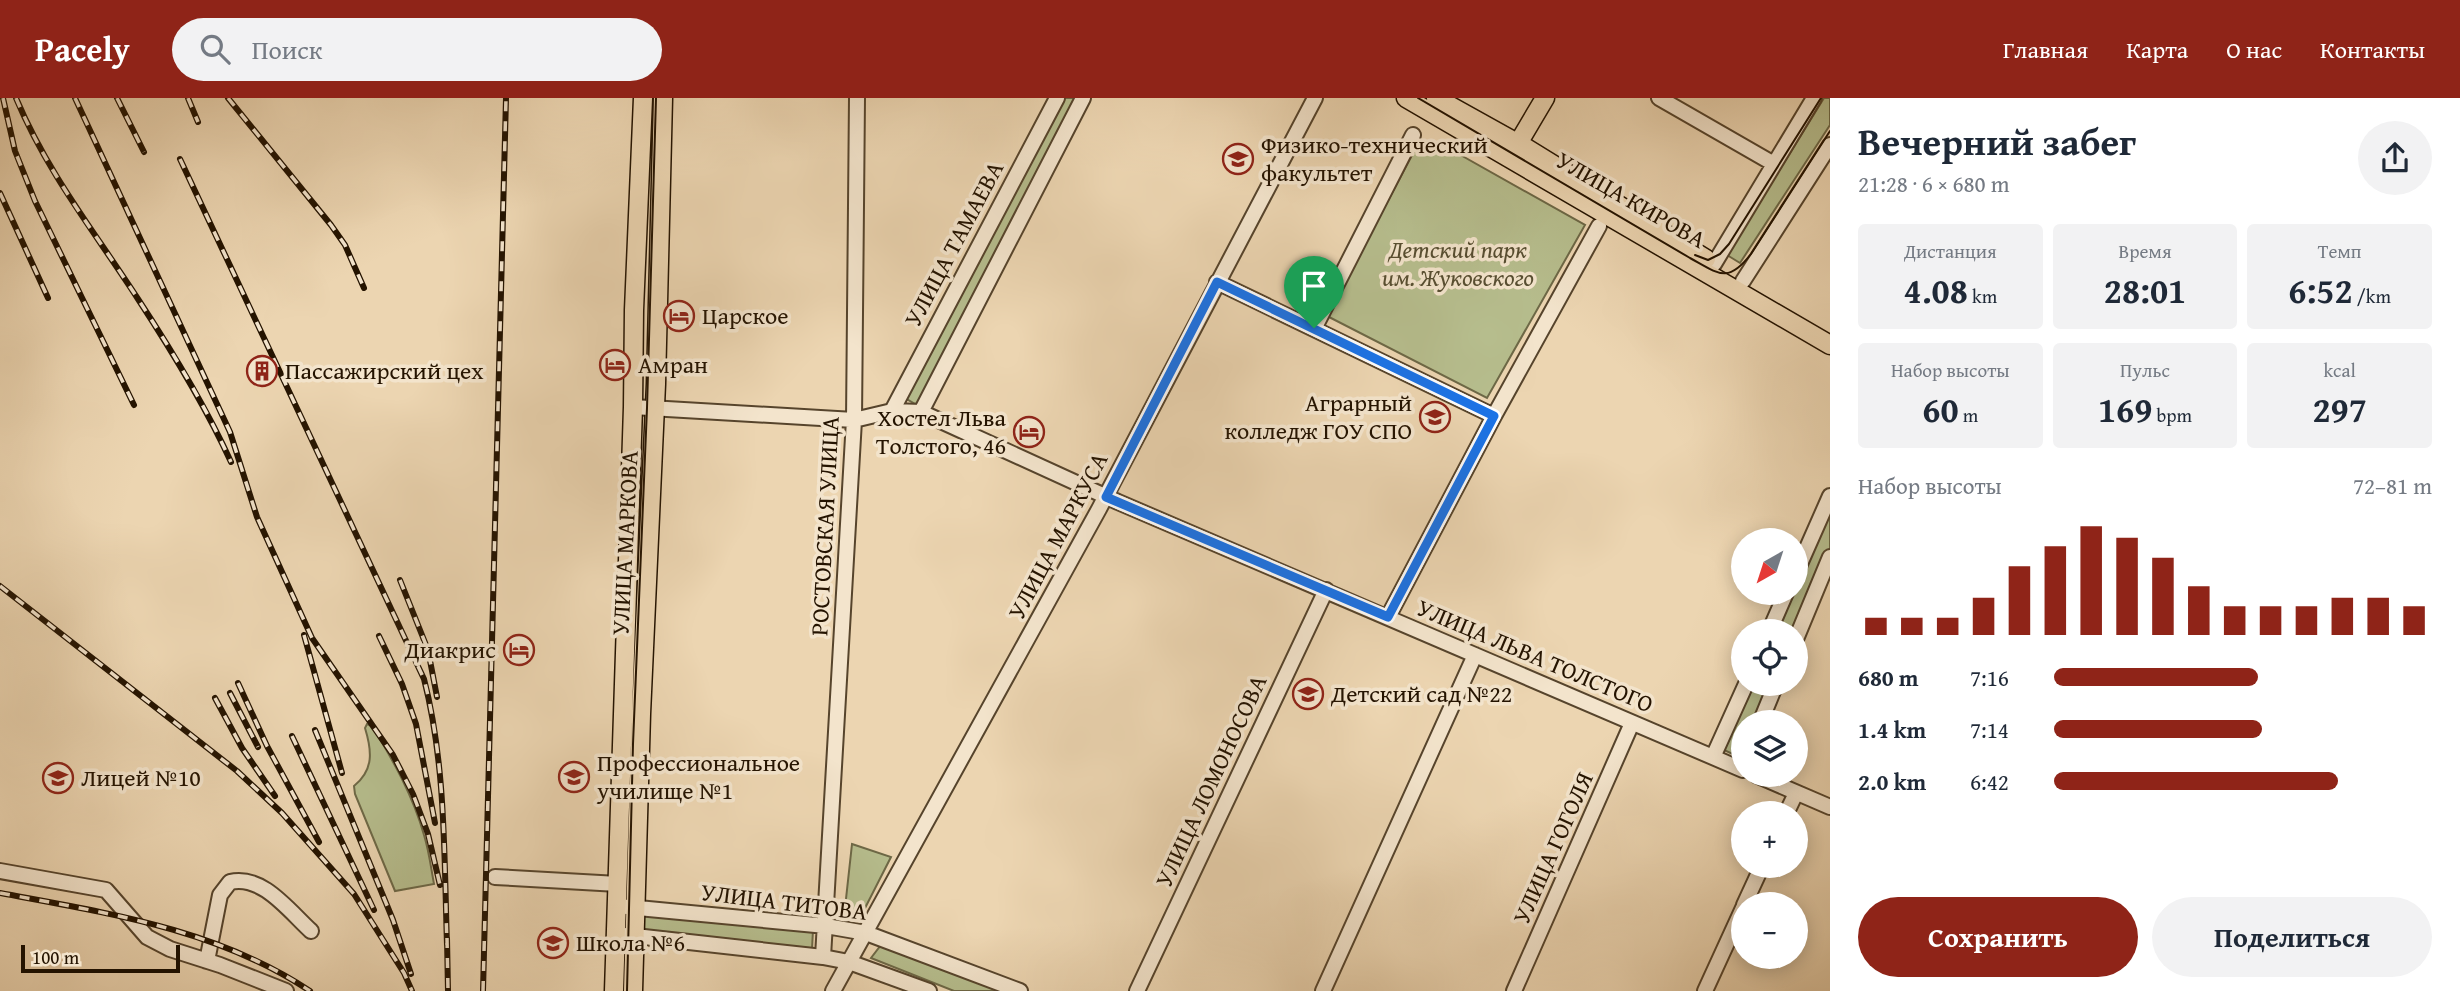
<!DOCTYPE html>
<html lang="ru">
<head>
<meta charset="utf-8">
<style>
  body { margin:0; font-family:"Gentium Book Plus",serif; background:#f2f2f3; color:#1f2937; height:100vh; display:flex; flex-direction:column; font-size:26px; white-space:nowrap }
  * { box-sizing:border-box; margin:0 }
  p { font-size:23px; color:#747a83 }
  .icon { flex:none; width:38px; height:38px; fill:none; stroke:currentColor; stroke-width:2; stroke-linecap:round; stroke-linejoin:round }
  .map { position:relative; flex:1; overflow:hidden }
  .panel { display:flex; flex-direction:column; background:#fff; width:630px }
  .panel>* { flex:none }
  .needle { width:46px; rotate:219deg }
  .controls { position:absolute; left:1731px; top:430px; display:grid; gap:14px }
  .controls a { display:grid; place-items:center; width:77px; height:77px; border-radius:50%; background:#fff; box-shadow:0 4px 18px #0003; font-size:35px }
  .scale { position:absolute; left:21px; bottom:18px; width:159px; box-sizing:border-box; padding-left:7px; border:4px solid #241300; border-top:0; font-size:19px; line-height:24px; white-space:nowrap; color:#241300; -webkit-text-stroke:5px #f3e4cc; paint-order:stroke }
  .pin { position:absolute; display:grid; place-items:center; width:60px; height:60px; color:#fff; margin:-72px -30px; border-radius:50% 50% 50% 0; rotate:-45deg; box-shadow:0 0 7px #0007 }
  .pin .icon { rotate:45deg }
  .round { display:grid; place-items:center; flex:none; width:74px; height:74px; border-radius:37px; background:#f2f2f3 }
  .headline { display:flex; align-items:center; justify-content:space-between; height:119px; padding:0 28px }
  h1 { font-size:38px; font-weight:600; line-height:52px }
  .metrics { display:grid; grid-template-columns:repeat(3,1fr); gap:10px; height:119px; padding:7px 28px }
  .metrics div { display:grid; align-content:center; border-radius:7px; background:#f2f2f3; text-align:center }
  .metrics b { font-size:35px; font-weight:600 }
  .metrics small { font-size:19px; font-weight:400 }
  .metrics p { font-size:19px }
  .chart { height:196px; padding:14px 28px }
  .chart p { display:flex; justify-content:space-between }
  .chart svg { width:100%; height:126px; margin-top:7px; stroke:#8f2418; stroke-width:6 }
  .button { display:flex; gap:14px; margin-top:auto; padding:14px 28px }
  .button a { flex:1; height:80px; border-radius:42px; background:#8f2418; color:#fff; font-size:28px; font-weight:600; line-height:80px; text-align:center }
  .button a+a { background:#f2f2f3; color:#1f2937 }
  ul { padding:0 28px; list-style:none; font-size:23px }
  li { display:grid; grid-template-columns:112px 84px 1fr; align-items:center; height:52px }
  li i { height:18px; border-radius:9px; background:#8f2418 }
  header { display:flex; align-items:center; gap:42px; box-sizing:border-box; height:98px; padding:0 35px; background:#8f2418; color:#fff }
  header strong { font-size:33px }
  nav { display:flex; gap:38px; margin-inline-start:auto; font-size:24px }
  .search { width:490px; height:63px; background:#f2f2f3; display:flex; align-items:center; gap:18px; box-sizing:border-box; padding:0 24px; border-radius:38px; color:#747a83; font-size:26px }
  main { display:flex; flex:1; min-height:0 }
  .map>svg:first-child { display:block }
</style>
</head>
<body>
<header>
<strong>Pacely</strong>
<div class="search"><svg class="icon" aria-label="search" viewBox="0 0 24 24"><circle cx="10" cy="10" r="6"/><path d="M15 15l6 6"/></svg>Поиск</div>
<nav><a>Главная</a><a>Карта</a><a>О нас</a><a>Контакты</a></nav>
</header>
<main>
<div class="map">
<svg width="1830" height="893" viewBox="0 0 1830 893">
  <rect width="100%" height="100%" fill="#ecd5b1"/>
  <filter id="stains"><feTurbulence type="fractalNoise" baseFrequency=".00286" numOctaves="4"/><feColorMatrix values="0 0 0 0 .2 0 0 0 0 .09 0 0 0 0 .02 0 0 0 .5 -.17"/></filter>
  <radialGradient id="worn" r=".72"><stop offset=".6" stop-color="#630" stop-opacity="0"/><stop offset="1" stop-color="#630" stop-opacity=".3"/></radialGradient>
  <!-- green -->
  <path fill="#b6bd8d" stroke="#6d6846" stroke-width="2" d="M1063 0H1079L917 307 905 300Z
    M1824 0H1830V27L1740 165 1727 157Z
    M1419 44 1437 53 1441 46 1585 127 1487 300 1327 218Z
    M1830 410V450L1793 534H1776L1793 495H1796V488Z
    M1753 586H1771L1754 625H1743V649L1739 659 1724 652Z
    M367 626 372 628C393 662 413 698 424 737 429 753 431 770 434 786L395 793 355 696 354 688C374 672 372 653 365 630Z
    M852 746 891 759 862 816 845 810Z
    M641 814 813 832 812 851 640 832Z
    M881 847 897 853 1000 893H954L871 860Z"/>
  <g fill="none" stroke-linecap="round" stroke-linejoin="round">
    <!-- minor casing -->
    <g stroke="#56442c" stroke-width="18">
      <path id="minor" d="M1659 0 1774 66
        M1714 166 1814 0
        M1743 183 1830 47
        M1217 184 1494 318
        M1314 231 1413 37
        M633 309 854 322 892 313 921 314 1118 404 1743 672
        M892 313 1057 0
        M921 314 1083 0
        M1796 475 1830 398
        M1388 519 1494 318 1599 128
        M1769 534 1786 495
        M1796 541 1830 459
        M1760 625 1776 586
        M1713 659 1746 586
        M1756 677 1830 709
        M1786 716 1796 695
        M0 773 106 792 147 839 170 851 220 867 286 893
        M495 779 618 786
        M1744 807 1762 768
        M617 808 826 828 866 835 1020 893
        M626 837 823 859 849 864 929 893
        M823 859 854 322 857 0
        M207 863 220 797 230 784C262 776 289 813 311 833
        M833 893 1099 411 1315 0
        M1137 893 1326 492
        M1323 893 1475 557
        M1514 893 1632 625
        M1705 893 1743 810"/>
    </g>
    <!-- major casing -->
    <g stroke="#241300" stroke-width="21">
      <path id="major" d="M1406 0 1830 247
        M1436 0 1526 50 1706 161
        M1513 54 1545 0
        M614 893 633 309 634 212 643 0
        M633 893 641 616 656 286 663 0"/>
    </g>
    <!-- minor -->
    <use href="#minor" stroke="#f3e4cc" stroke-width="14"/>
    <!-- major -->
    <use href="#major" stroke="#ecd5b1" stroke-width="18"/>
    <!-- tram -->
    <path stroke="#241300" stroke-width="2" d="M1418 0 1690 160C1719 176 1728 186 1751 156L1830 33
      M1695 157 1708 162 1720 156 1729 146 1821 0
      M627 893 633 646 647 310 656 0"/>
    <!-- rail casing -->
    <g stroke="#241300" stroke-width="6">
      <path id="rail" d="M3 0 15 53 35 103 134 307
        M16 0C48 76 94 133 138 201 172 253 205 307 231 364
        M75 0 230 334 257 419 312 540 393 657 413 696 428 736 440 787
        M117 0 144 54
        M188 0 198 24
        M228 0 331 127 345 147 364 190
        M180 61 424 581C446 667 444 758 447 847
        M0 95 48 200
        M400 482 428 552 437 599
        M0 488 237 673 282 715 354 796 404 875 412 893
        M304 537 342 675
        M379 538 402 586 416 626 435 725
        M238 585 267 648 319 744
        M230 595 258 649
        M215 600 242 650 275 698
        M315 632 393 822 411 876
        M292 638 374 812
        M0 795C107 815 217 831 310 893
        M447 840 448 893
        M483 893 506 0"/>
    </g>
    <!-- rail -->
    <use href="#rail" stroke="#f3e4cc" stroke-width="3.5" stroke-dasharray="10" stroke-linecap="butt"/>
  </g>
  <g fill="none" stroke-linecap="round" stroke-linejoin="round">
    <!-- route casing -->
    <g stroke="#fff" stroke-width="14">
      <path id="route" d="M1217 184 1494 318 1388 519 1106 399Z"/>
    </g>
    <!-- route -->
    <use href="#route" stroke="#1a73e8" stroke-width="9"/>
  </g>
  <!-- icons -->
  <defs>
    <g id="university-ring" transform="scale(1.575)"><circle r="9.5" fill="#f3e4cc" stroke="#8f2418" stroke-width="1.5"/><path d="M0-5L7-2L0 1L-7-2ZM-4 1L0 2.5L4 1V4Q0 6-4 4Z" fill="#8f2418"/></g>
    <g id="hotel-ring" transform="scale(1.575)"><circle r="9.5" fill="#f3e4cc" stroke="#8f2418" stroke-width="1.5"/><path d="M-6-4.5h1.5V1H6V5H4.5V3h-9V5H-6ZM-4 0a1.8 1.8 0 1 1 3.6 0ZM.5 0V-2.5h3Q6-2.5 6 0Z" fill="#8f2418"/></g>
    <g id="building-ring" transform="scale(1.575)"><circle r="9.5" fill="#f3e4cc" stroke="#8f2418" stroke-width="1.5"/><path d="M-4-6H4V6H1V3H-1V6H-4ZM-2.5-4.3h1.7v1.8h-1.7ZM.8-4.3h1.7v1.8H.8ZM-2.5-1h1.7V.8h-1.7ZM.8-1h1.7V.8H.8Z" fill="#8f2418"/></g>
    <g id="school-ring" transform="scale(1.575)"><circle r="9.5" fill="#f3e4cc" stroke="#8f2418" stroke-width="1.5"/><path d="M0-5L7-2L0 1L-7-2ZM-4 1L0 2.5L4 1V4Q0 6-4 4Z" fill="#8f2418"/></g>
  </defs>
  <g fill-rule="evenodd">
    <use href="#university-ring" x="1238" y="61"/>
    <use href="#hotel-ring" x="679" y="218"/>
    <use href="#hotel-ring" x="615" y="267"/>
    <use href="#building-ring" x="262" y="273"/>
    <use href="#university-ring" x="1435" y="319"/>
    <use href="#hotel-ring" x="1029" y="334"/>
    <use href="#hotel-ring" x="519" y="552"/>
    <use href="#school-ring" x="1308" y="596"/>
    <use href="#university-ring" x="574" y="679"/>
    <use href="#university-ring" x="58" y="680"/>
    <use href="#school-ring" x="553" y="845"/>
  </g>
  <g text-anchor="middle" stroke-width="7" stroke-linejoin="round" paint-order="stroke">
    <!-- poi labels -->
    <g font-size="24" fill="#241300" stroke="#f3e4cc" text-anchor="start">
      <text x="1261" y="55">Физико-технический<tspan x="1261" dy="28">факультет</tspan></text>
      <text x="702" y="226">Царское</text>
      <text x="638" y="275">Амран</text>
      <text x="285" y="281">Пассажирский цех</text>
      <text x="1412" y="313" text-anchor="end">Аграрный<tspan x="1412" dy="28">колледж ГОУ СПО</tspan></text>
      <text x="1006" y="328" text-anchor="end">Хостел Льва<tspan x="1006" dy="28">Толстого, 46</tspan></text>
      <text x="496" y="560" text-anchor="end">Диакрис</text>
      <text x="1331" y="604">Детский сад №22</text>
      <text x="597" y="673">Профессиональное<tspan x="597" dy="28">училище №1</tspan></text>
      <text x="81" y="688">Лицей №10</text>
      <text x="576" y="853">Школа №6</text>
    </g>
    <!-- street labels -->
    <g font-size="24" fill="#241300" stroke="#f3e4cc">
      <text transform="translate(1631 102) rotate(30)" y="8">УЛИЦА КИРОВА</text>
      <text transform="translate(954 146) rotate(-62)" y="8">УЛИЦА ТАМАЕВА</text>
      <text transform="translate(825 428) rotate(-87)" y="8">РОСТОВСКАЯ УЛИЦА</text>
      <text transform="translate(1058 438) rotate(-62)" y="8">УЛИЦА МАРКУСА</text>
      <text transform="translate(625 445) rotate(-87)" y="8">УЛИЦА МАРКОВА</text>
      <text transform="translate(1535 558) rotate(23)" y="8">УЛИЦА ЛЬВА ТОЛСТОГО</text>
      <text transform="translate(1211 683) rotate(-65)" y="8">УЛИЦА ЛОМОНОСОВА</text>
      <text transform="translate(1553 750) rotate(-66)" y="8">УЛИЦА ГОГОЛЯ</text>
      <text transform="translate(784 804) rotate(7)" y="8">УЛИЦА ТИТОВА</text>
    </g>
    <!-- park labels -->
    <g font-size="24" font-style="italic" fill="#574e31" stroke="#f3e4cc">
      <text x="1458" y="160">Детский парк<tspan x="1458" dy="28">им. Жуковского</tspan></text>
    </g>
  </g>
  <rect width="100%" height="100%" filter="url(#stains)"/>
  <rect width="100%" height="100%" fill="url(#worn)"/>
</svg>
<div class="controls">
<a><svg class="needle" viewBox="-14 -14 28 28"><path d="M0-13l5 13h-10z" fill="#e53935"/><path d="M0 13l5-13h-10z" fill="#747a83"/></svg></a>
<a><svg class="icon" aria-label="locate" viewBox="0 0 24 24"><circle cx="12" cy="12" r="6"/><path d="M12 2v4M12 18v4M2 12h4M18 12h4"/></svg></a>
<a><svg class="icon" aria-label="layers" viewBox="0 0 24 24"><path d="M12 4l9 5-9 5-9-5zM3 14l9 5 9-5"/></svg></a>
<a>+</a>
<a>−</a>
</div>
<div class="scale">100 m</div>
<div class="pin" style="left:1314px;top:230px;background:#1e9e55"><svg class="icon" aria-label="arrive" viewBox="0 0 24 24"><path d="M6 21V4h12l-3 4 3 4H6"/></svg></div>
</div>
<section class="panel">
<div class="headline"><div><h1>Вечерний забег</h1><p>21:28 · 6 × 680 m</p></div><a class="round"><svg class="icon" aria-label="share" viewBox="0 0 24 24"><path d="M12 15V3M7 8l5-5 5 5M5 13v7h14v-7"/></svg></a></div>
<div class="metrics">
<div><p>Дистанция</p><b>4.08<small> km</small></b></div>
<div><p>Время</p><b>28:01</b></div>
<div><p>Темп</p><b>6:52<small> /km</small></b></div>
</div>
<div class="metrics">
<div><p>Набор высоты</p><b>60<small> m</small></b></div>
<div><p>Пульс</p><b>169<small> bpm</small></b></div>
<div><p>kcal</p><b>297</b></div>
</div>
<div class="chart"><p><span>Набор высоты</span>72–81 m</p>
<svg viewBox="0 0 160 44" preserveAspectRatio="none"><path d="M5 44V38M15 44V38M25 44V38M35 44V31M45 44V20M55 44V13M65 44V6M75 44V10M85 44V17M95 44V27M105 44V34M115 44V34M125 44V34M135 44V31M145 44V31M155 44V34"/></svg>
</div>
<ul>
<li><b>680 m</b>7:16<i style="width:54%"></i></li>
<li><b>1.4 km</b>7:14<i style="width:55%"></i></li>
<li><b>2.0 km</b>6:42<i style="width:75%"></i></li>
</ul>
<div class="button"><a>Сохранить</a><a>Поделиться</a></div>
</section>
</main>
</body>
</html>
